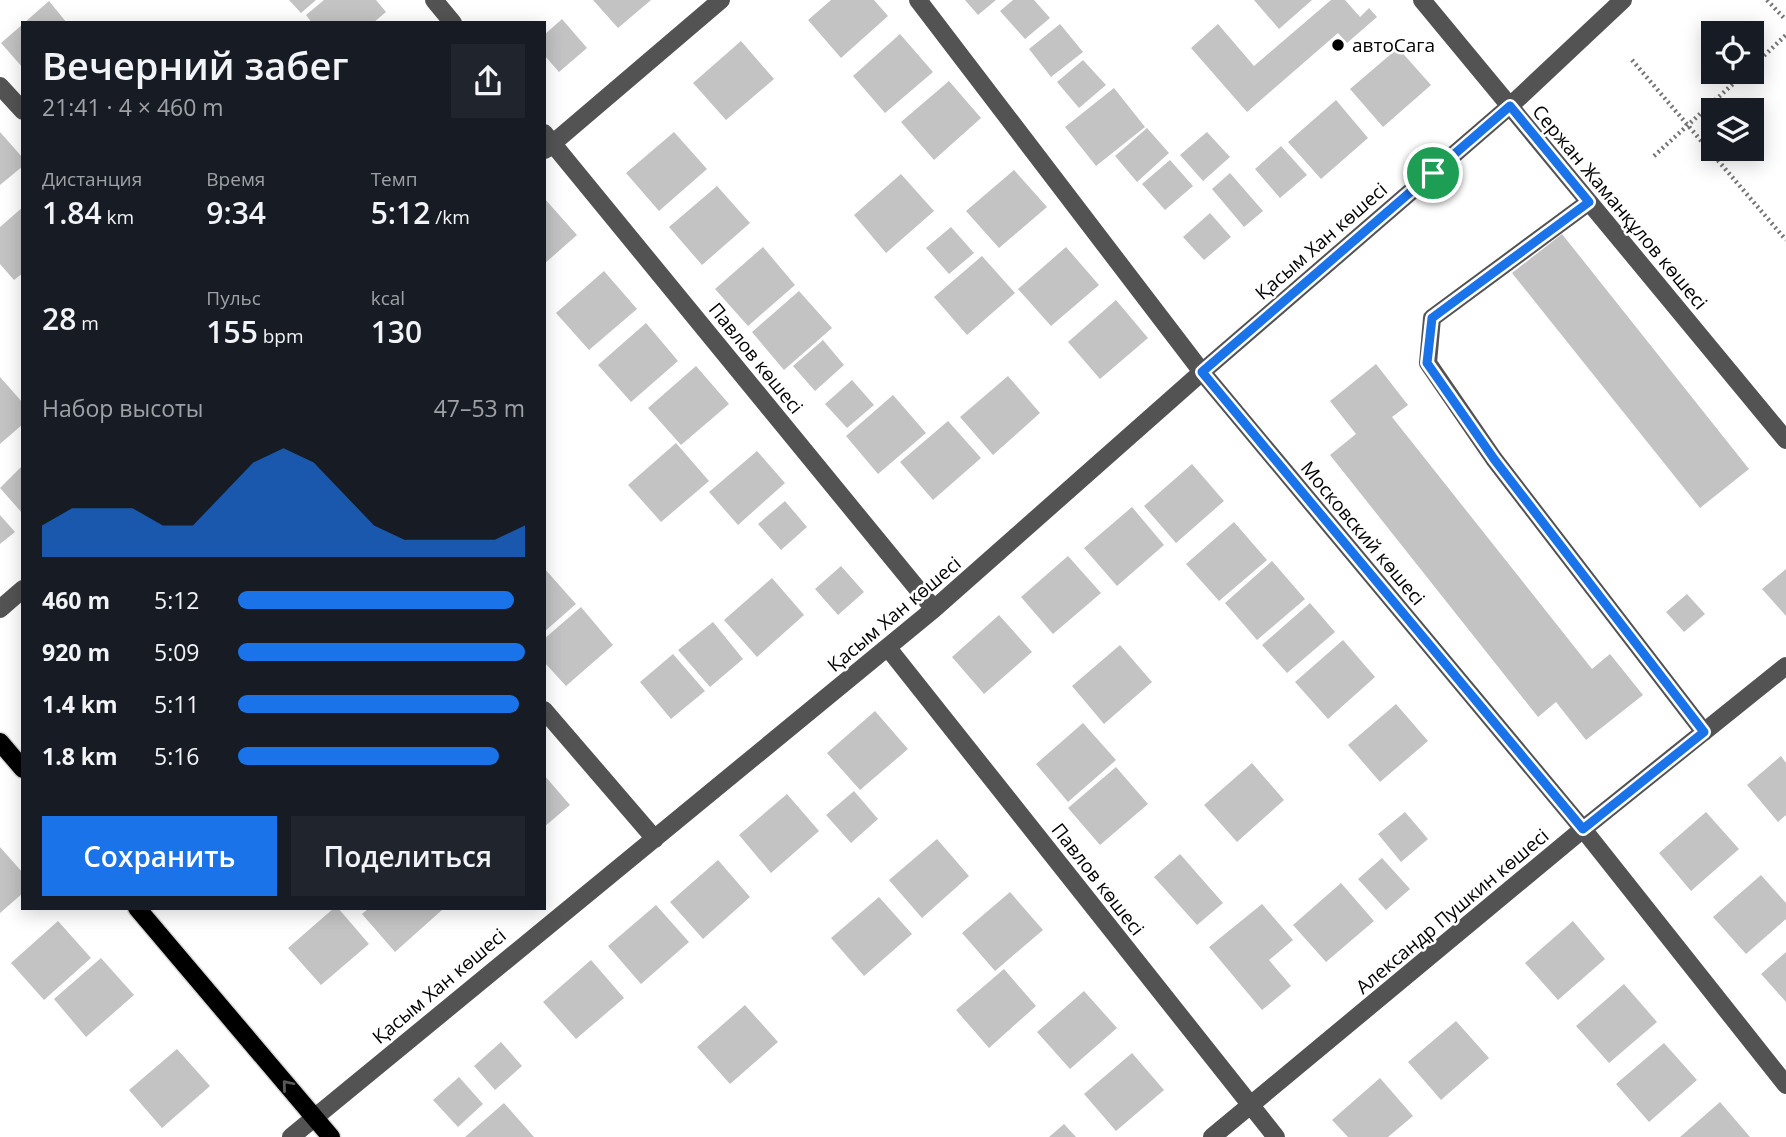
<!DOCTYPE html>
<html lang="ru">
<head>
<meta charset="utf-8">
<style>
  body { margin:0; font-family:"Open Sans",sans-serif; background:#20242c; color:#f1f3f6; height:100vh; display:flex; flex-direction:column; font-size:26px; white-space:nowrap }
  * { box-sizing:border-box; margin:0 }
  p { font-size:23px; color:#9ea1a6 }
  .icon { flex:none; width:38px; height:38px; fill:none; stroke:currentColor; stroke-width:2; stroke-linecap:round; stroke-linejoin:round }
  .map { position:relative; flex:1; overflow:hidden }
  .side { position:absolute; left:21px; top:21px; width:525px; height:889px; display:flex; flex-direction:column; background:#171b24; border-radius:0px; box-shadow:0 4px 18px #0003 }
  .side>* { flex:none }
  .buttons { position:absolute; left:1701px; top:21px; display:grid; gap:14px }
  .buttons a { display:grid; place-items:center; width:63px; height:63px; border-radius:0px; background:#171b24; box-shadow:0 4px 18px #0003; font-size:35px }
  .pin { position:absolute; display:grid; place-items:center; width:60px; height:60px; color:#fff; margin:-30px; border:4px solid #fff; border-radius:50%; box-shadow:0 2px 7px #0007 }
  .round { display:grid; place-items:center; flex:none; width:74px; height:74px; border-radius:0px; background:#20242c }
  .overview { display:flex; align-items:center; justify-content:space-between; height:119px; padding:0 21px }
  h1 { font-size:38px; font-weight:600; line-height:52px }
  .stats { display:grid; grid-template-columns:repeat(3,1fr); gap:10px; height:119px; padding:7px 21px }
  .stats div { display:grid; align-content:center }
  .stats b { font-size:30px; font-weight:600 }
  .stats small { font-size:19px; font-weight:400 }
  .stats p { font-size:19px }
  .chart { height:196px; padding:14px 21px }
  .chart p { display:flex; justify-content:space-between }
  .chart svg { width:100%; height:126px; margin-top:7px; fill:#1a73e8; opacity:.7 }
  .primary-button { display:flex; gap:14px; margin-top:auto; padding:14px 21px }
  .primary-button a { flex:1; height:80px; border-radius:0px; background:#1a73e8; color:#fff; font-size:28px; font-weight:600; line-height:80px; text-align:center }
  .primary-button a+a { background:#20242c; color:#f1f3f6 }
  ul { padding:0 21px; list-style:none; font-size:23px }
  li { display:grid; grid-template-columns:112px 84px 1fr; align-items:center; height:52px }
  li i { height:18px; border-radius:9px; background:#1a73e8 }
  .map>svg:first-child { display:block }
</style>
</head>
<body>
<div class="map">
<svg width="1786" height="1137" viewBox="0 0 1786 1137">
  <rect width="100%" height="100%" fill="#fff"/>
  <!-- building -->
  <path fill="#c3c3c3" d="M289 0H316L301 13Z
    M324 0H376L386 12 373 23H312L306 15Z
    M593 0H651L618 28Z
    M831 0H874L888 16 841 58 808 20Z
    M965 0H996L978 15Z
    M1013 0H1034L1050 18 1025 39 1000 11Z
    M1254 0H1312L1279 29Z
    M1331 0H1345L1360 17 1369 8 1377 17 1347 43 1338 33 1247 112 1191 48 1218 24 1254 66Z
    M49 1 67 23H24Z
    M562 19 587 48 559 72 544 55V35Z
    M23 24V68L1 43Z
    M1060 24 1083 52 1051 77 1029 49Z
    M900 34 933 72 885 113 853 76Z
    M741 41 774 79 726 120 693 83Z
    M1398 48 1431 85 1383 127 1350 89Z
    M1083 60 1106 85 1079 108 1057 82Z
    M949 81 981 118 934 160 901 122Z
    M1114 88 1145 127 1096 166 1065 127Z
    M1336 100 1368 138 1321 179 1288 142Z
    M1147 128 1169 153 1137 182 1115 156Z
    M0 132 23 158V166L0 185Z
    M674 132 707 169 659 211 626 173Z
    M1207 132 1230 157 1203 181 1180 155Z
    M1281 146 1307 175 1280 198 1255 169Z
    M1170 160 1193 186 1165 210 1142 184Z
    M1014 170 1047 207 999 248 966 211Z
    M1230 173 1263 211 1244 227 1212 189Z
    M901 174 934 211 886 253 854 215Z
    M717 186 750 223 702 265 669 227Z
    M544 198 577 235 544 264Z
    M23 207V273L14 280 0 264V227Z
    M1210 213 1231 237 1204 260 1183 237Z
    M951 227 974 253 949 274 926 248Z
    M1562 234 1749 469 1700 508 1512 273Z
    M763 247 795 285 748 326 715 289Z
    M1066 247 1099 285 1051 326 1018 289Z
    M982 256 1015 293 967 335 934 297Z
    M604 271 637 309 589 350 556 313Z
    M799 291 832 328 784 370 752 332Z
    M1116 300 1148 338 1100 379 1068 342Z
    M646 323 678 361 631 402 598 365Z
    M823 340 844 365 815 391 793 366Z
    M1376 364 1408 405 1392 417 1592 669 1610 654 1643 695 1586 740 1556 702 1538 717 1330 455 1356 434 1330 401Z
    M696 366 729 404 681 445 648 408Z
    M1008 376 1040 413 993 455 960 417Z
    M0 377 23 403V424L0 444Z
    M852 380 874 405 847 428 825 404Z
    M893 395 926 433 878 474 846 436Z
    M948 421 981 458 933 500 900 462Z
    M676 443 709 481 661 522 628 485Z
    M757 451 785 483 738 525 709 492Z
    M1192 464 1224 501 1176 543 1144 506Z
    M23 465V514L0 488Z
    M785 501 807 527 781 550 758 524Z
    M1132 507 1164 545 1117 586 1084 548Z
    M0 515 15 532 0 544Z
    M1234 522 1267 560 1219 601 1186 564Z
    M1068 556 1101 593 1053 634 1021 597Z
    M1272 561 1305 599 1257 640 1225 603Z
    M841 566 864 592 838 615 815 589Z
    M544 568 576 604 544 632Z
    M1786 569V616L1762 589Z
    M772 578 804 615 757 657 724 620Z
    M1687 594 1705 614 1684 632 1666 612Z
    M1310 603 1335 632 1287 673 1262 645Z
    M581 607 613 645 566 686 544 662V639Z
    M999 615 1032 652 984 694 952 657Z
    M713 622 743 659 710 687 678 650Z
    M1343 640 1375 677 1328 719 1295 682Z
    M1120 645 1152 682 1104 724 1072 686Z
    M673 654 705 691 671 719 640 682Z
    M1396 704 1428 741 1380 782 1348 745Z
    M875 711 908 749 860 790 827 753Z
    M1083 723 1116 760 1068 802 1036 764Z
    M1781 756 1786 763V815L1778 822 1747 785Z
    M1252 763 1284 800 1237 842 1204 805Z
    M1116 767 1148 804 1100 845 1068 808Z
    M544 775 570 805 544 827Z
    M854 791 878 819 851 843 826 815Z
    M787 794 819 831 771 873 739 835Z
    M1405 812 1428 839 1401 862 1378 834Z
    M1706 812 1739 849 1691 891 1659 853Z
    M937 839 969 876 922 918 889 880Z
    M0 847 23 873V893L0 913Z
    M1180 854 1223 903 1197 925 1154 877Z
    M1382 858 1410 889 1386 910 1358 879Z
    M718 860 750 897 703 939 670 902Z
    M1761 875 1786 903V919L1746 954 1713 917Z
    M1341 883 1374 921 1326 962 1293 925Z
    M1010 892 1043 930 995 971 962 933Z
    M879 897 912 934 864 976 831 938Z
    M1262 904 1293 940 1269 960 1291 986 1262 1010 1209 947Z
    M656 905 689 942 641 984 608 946Z
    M334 908H338L369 944 321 985 288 948Z
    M369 908H440L442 910 395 952 362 914Z
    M58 921 91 958 44 1000 11 963Z
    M1573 921 1605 959 1558 1000 1525 963Z
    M1786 952V1002L1761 974Z
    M101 958 134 995 86 1037 54 999Z
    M591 960 624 998 576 1039 543 1002Z
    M1004 969 1036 1006 989 1048 956 1010Z
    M1624 984 1657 1022 1609 1063 1576 1026Z
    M1084 991 1117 1028 1070 1069 1037 1032Z
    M745 1005 778 1042 730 1084 697 1047Z
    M1456 1021 1489 1058 1441 1100 1408 1062Z
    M501 1042 522 1066 495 1090 474 1066Z
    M1664 1043 1697 1080 1649 1122 1616 1084Z
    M177 1049 210 1086 162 1128 129 1090Z
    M1132 1053 1164 1090 1116 1131 1084 1094Z
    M459 1077 483 1104 458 1127 433 1100Z
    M1380 1078 1413 1116 1388 1137H1348L1332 1120Z
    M1720 1102 1750 1137H1680Z
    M504 1103 534 1137H465Z
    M1064 1124 1076 1137H1049Z"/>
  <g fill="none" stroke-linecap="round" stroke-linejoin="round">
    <!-- major casing -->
    <g stroke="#dbdbdb" stroke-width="21">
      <path id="major" d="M0 742 23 769
        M137 908 331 1137"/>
    </g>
    <!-- path -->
    <path stroke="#757575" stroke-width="4.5" stroke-dasharray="2 3.5" stroke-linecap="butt" d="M1767 0 1786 20
      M1632 60 1786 240
      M1752 67 1786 35
      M1654 156 1746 72"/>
    <!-- minor -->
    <path stroke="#535353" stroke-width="18" d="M434 0 453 23
      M918 0 1202 372 1583 829 1786 1085
      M1422 0 1786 440
      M0 86 23 111
      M544 133 934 609
      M545 150 721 0
      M1589 202 1432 318 1428 363 1494 459 1704 732
      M0 609 23 589
      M888 648 1276 1137
      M544 710 655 839
      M291 1137 934 609 1202 372 1510 106 1623 0
      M1212 1137 1583 829 1786 666"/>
    <!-- major -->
    <use href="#major" stroke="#000" stroke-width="18"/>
  </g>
  <!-- one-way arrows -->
  <defs><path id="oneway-chevron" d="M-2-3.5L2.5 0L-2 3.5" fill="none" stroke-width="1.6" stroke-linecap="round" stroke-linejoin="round" transform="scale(1.75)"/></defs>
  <use stroke="#595959" href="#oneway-chevron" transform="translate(287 1085) rotate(-130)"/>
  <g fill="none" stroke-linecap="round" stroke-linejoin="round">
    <!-- route casing -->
    <g stroke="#fff" stroke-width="14">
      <path id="route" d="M1510 106 1589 202 1432 318 1427 363 1494 459 1704 732 1583 829 1202 372Z"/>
    </g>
    <!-- route -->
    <use href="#route" stroke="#1a73e8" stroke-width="9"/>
  </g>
  <!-- markers -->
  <circle fill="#000" stroke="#fff" stroke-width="2.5" cx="1338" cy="45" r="7"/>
  <g text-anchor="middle" stroke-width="5" stroke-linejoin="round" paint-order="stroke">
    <!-- poi labels -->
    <g font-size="19" fill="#000" stroke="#fff" text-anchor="start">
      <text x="1352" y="52">автоСага</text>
    </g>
    <!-- street labels -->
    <g font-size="19" fill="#000" stroke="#fff">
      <text transform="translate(1620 207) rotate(50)" y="7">Сержан Жаманқұлов көшесі</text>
      <text transform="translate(1321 241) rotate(-41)" y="7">Қасым Хан көшесі</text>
      <text transform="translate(756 358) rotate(51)" y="7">Павлов көшесі</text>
      <text transform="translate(1363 533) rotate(50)" y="7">Московский көшесі</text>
      <text transform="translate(894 614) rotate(-40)" y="7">Қасым Хан көшесі</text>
      <text transform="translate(1098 879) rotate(52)" y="7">Павлов көшесі</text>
      <text transform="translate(1452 911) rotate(-40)" y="7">Александр Пушкин көшесі</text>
      <text transform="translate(439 986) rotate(-40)" y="7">Қасым Хан көшесі</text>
    </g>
  </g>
</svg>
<div class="buttons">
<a><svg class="icon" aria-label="locate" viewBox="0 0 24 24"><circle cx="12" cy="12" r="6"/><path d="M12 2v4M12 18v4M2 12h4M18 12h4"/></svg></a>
<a><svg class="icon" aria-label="layers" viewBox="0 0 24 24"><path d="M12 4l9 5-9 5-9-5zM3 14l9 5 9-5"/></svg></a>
</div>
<div class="pin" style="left:1433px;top:173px;background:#1e9e55"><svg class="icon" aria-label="arrive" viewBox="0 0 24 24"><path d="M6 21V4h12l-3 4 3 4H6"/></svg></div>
<section class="side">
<div class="overview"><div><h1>Вечерний забег</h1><p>21:41 · 4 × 460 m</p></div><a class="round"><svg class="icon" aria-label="share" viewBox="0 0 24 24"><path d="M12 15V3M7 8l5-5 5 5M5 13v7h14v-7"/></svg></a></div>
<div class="stats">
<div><p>Дистанция</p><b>1.84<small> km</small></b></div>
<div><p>Время</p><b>9:34</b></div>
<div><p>Темп</p><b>5:12<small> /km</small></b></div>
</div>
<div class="stats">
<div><b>28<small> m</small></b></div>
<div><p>Пульс</p><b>155<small> bpm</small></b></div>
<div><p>kcal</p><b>130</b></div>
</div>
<div class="chart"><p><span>Набор высоты</span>47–53 m</p>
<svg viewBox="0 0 160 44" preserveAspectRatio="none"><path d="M0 44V33L10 27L20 27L30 27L40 33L50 33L60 22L70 11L80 6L90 11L100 22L110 33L120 38L130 38L140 38L150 38L160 33V44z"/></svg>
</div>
<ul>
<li><b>460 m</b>5:12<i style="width:96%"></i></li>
<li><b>920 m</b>5:09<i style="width:100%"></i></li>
<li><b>1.4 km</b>5:11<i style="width:98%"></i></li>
<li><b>1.8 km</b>5:16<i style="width:91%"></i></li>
</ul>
<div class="primary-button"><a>Сохранить</a><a>Поделиться</a></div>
</section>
</div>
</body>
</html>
